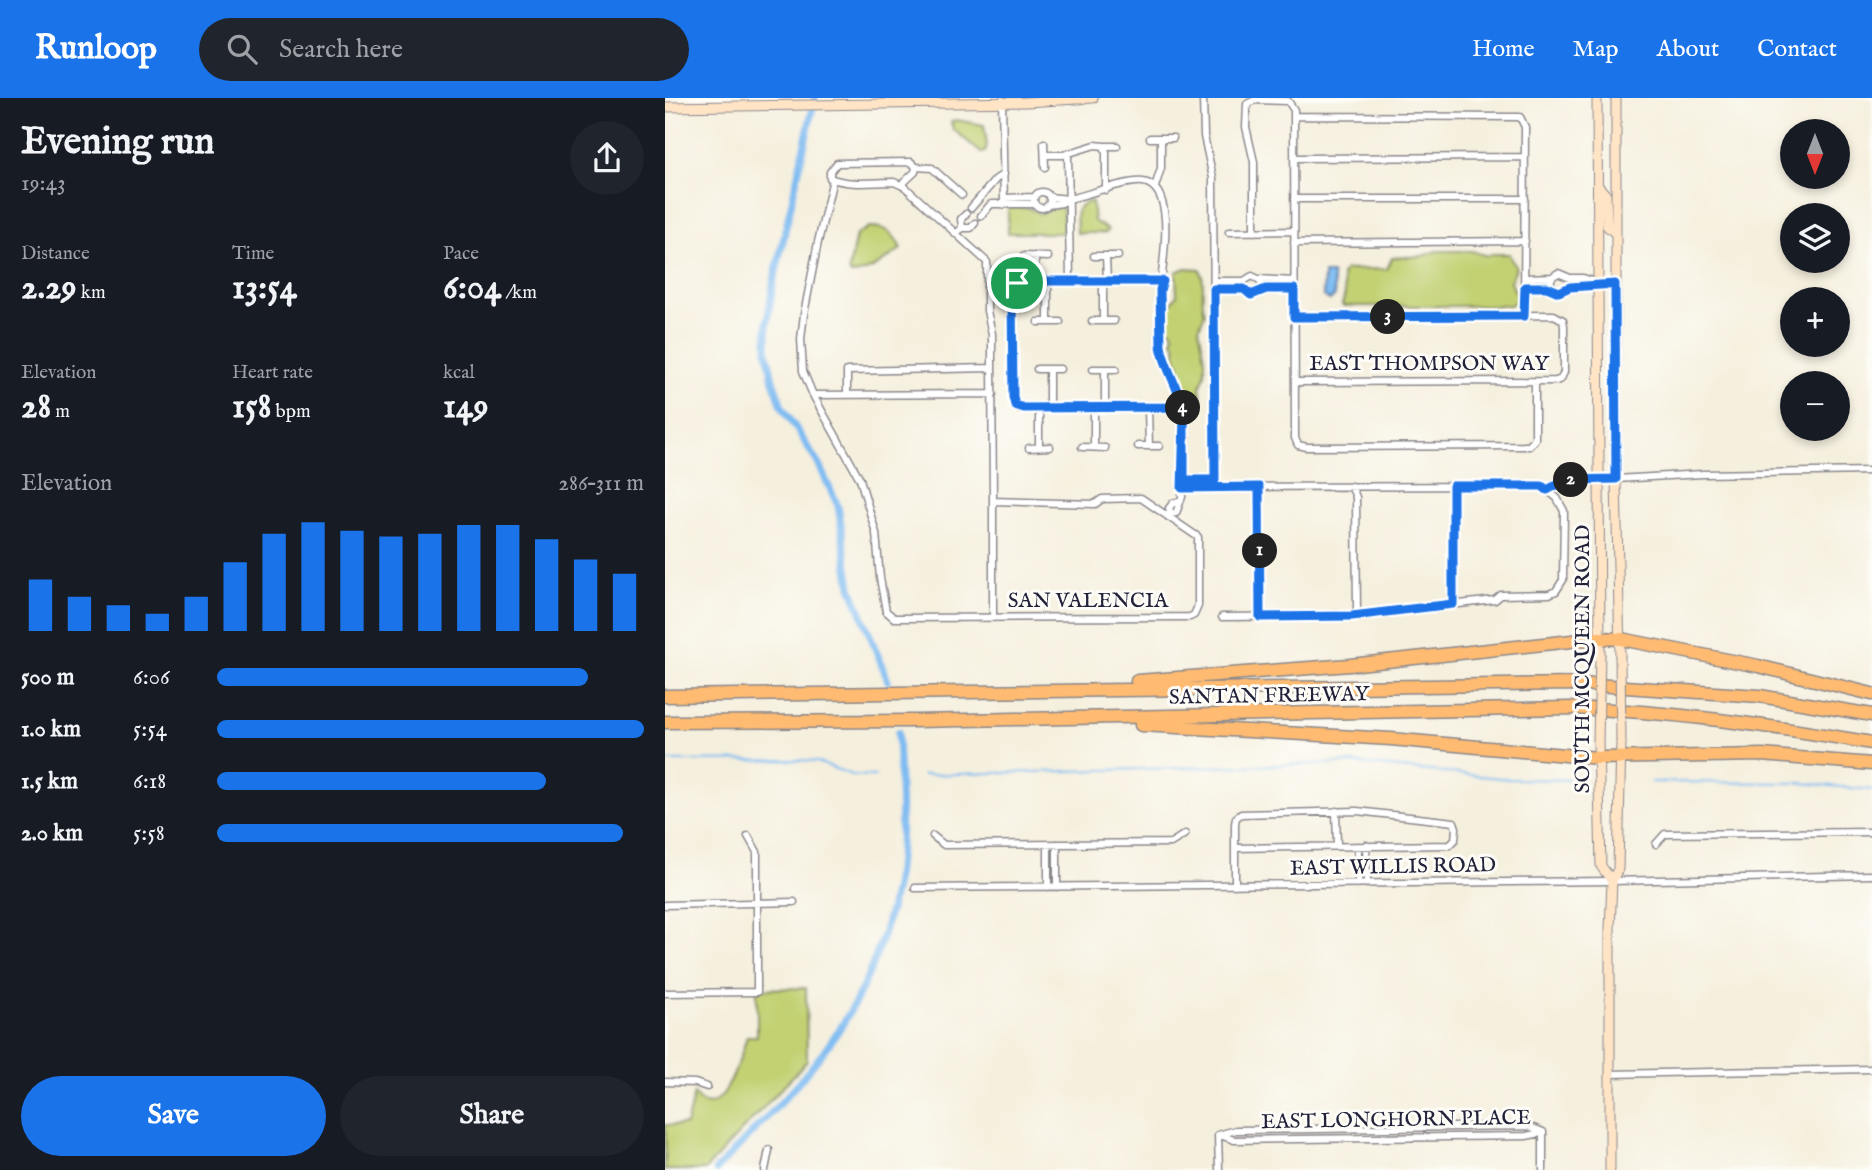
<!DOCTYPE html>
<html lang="en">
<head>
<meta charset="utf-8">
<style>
  body { margin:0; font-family:"IM FELL English",serif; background:#20242c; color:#f1f3f6; height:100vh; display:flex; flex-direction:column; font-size:26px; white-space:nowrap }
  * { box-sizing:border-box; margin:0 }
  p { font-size:23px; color:#9ea1a6 }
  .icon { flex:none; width:38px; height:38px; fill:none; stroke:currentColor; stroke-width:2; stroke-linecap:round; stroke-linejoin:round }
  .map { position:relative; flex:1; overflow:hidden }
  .drawer { display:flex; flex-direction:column; background:#171b24; width:665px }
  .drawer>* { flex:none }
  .needle { width:46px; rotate:180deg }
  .controls { position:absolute; left:1115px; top:21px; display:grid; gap:14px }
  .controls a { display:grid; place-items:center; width:70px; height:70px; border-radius:50%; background:#171b24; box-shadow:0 4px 10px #0003; font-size:35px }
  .pin { position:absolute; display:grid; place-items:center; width:60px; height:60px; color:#fff; margin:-30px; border:4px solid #fff; border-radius:50%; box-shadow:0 2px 7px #0007 }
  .km { position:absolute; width:35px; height:35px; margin:-18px; border-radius:50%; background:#222; color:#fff; font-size:19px; line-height:35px; text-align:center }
  .round { display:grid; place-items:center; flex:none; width:74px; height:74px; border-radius:37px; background:#20242c }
  .head { display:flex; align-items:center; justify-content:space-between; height:119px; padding:0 21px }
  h1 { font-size:38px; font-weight:800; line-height:52px }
  .stats { display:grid; grid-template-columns:repeat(3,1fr); gap:10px; height:119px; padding:7px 21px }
  .stats div { display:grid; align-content:center }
  .stats b { font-size:35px; font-weight:800 }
  .stats small { font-size:19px; font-weight:400 }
  .stats p { font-size:19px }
  .chart { height:196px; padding:14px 21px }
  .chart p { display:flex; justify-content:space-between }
  .chart svg { width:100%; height:126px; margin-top:7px; stroke:#1a73e8; stroke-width:6 }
  .primary-button { display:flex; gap:14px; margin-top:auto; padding:14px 21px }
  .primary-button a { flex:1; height:80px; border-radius:42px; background:#1a73e8; color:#fff; font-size:28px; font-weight:800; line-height:80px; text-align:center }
  .primary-button a+a { background:#20242c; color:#f1f3f6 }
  ul { padding:0 21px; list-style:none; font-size:23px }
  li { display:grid; grid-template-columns:112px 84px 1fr; align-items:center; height:52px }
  li i { height:18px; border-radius:9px; background:#1a73e8 }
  header { display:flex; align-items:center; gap:42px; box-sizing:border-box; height:98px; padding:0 35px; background:#1a73e8; color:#fff }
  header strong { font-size:33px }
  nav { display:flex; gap:38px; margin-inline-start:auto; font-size:24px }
  .search { width:490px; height:63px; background:#20242c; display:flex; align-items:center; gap:18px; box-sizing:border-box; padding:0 24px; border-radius:38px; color:#9ea1a6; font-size:26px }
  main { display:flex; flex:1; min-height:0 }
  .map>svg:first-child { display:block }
</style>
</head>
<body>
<header>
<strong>Runloop</strong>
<div class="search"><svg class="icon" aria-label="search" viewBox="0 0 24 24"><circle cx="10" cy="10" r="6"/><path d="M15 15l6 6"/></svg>Search here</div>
<nav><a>Home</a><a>Map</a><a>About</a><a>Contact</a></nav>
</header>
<main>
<section class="drawer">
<div class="head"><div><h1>Evening run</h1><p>19:43</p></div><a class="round"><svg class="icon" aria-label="share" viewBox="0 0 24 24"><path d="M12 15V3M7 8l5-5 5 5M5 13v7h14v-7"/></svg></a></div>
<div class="stats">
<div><p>Distance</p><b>2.29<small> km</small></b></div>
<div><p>Time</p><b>13:54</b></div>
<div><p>Pace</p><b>6:04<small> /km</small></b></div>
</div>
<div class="stats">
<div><p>Elevation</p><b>28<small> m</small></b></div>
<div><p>Heart rate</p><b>158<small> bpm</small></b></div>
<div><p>kcal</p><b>149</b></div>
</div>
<div class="chart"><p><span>Elevation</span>286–311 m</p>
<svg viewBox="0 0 160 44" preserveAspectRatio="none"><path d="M5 44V26M15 44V32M25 44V35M35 44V38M45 44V32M55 44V20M65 44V10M75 44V6M85 44V9M95 44V11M105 44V10M115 44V7M125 44V7M135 44V12M145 44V19M155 44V24"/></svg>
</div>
<ul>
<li><b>500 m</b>6:06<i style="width:87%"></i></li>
<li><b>1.0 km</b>5:54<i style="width:100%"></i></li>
<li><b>1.5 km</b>6:18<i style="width:77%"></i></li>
<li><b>2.0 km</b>5:58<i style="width:95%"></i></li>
</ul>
<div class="primary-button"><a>Save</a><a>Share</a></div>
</section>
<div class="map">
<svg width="1207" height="1072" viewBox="0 0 1207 1072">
  <rect width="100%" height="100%" fill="#fdfcf7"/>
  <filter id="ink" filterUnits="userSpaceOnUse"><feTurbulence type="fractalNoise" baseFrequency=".0143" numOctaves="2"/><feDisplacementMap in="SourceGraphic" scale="14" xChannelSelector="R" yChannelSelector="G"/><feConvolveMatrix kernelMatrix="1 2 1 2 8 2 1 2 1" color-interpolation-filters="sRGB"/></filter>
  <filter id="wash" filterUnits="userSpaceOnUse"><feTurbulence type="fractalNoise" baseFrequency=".00686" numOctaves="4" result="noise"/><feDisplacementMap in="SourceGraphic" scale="28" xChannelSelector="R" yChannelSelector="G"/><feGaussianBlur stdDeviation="1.57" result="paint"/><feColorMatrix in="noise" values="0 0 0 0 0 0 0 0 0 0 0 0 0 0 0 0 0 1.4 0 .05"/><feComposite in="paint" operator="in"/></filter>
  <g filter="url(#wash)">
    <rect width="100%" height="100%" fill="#f5efdd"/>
    <!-- green -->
    <path fill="#c3d173" stroke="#727a57" stroke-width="2" d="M291 22 319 27 322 47 320 54 316 55 288 31 286 24Z
      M427 103 429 123 443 132 441 135H412C412 117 406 108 427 103Z
      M343 110H364L375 116 391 110H398V135H343Z
      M204 129C222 129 229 135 236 151 220 161 206 176 185 176L184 171 191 137Z
      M771 153H807L822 158 826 156H844C850 173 855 163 845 183L851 195 850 204 843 208H679L677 207 680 196 677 177 680 172 722 171 727 160 758 158Z
      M520 170 535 171C542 188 534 200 540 215L534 230 540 260V277L535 289 537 303 533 308 526 309 511 256V248L507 242 509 237 503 228V210L512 197 511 174Z
      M141 890 142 963 40 1072H0L1 1027H21L29 996C55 1033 77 955 82 938H92V891Z"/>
    <!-- water -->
    <path fill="#7fbcf2" stroke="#506f96" stroke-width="2" d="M659 176H667L670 198 665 202 658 198Z"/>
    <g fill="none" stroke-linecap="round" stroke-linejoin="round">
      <!-- stream -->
      <path stroke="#7fbcf2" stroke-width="2" d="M0 663 137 662 152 664 187 677 210 678
        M258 677 685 665 845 681 912 682
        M987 684 1137 685 1207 692"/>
      <!-- canal -->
      <path stroke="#7fbcf2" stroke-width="7" d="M150 0 108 187 102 225V253L108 282 117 308 154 367 173 408 186 489 223 583
        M51 1072C89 1032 129 994 162 949 201 897 227 826 234 762 238 720 234 676 233 634"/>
    </g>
  </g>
  <g filter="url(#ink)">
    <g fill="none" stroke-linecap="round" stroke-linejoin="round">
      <!-- minor casing -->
      <g stroke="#8c888c" stroke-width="9">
        <path id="minor" d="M337 2 339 107
          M629 18 855 19 860 29 859 218
          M485 40H508
          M379 45 380 69
          M439 48H452
          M403 56 405 183
          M380 57H398L430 47 439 48 441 54V92
          M629 60 860 59
          M251 69 267 70 297 97
          M168 81 153 144 139 216 136 241 138 273 148 297 195 381 211 435 215 480 221 513 229 520 525 519 529 517 533 508V439L476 400 437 401 430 406 328 403 327 263V236L322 213V164L240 89 229 84C208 84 185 88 165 80V74L172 65 246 64 251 69 250 74 236 87
          M490 89 496 70V40
          M369 102a8 8 0 1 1 16 0a8 8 0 1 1-16 0Z
          M384 99 404 101
          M339 100 369 99
          M629 101H860
          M383 107 397 105 404 101C423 97 461 82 478 84 513 89 497 169 495 193 494 211 495 230 496 248 499 268 513 285 517 305 524 335 518 369 517 399L511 415 506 416
          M306 110 331 81 339 76
          M316 118 326 106H370
          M297 130 296 121 301 116
          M564 134 629 133
          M589 134V64L581 29 582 6 590 2 623 3 629 12 630 340 633 347 642 349 864 348 870 341V284
          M292 135 297 130H306L310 125
          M629 145 860 143
          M359 158 383 159
          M429 158H453
          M441 158 442 182
          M893 175 905 180H918L934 185 891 193 885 185 887 179Z
          M860 180 887 179
          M594 181 629 183
          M370 183V158
          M438 183V223
          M497 183H370L355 184 348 189 347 195 349 304 354 310H359L518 309
          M549 183H579L587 178 595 182 597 188 592 195 586 197 578 192 549 191
          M860 189 887 190
          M594 193 629 191
          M629 219 889 217 898 222 899 228V274L896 281 891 283 630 284
          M427 223H449
          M373 224H395
          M383 224V183
          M372 271H395
          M384 271V310
          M428 271H451
          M440 271V310
          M182 296V273L327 270
          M148 297 328 296
          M374 310V349
          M429 310V349
          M483 310 484 348
          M473 348H494
          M417 349 440 350
          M364 350 385 349
          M951 381 1038 376 1207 373
          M519 382H550
          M686 388 691 399 692 517
          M547 389 877 388 892 400 899 413 898 482 891 493 884 496 836 497 830 502 687 518 557 519
          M594 389 595 518
          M517 390 545 389 550 384 548 80 539 38 538 0
          M882 392 900 382 935 383
          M328 403V520
          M503 419 506 416 504 410 508 405 515 403
          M788 507V388
          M671 713 672 748
          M268 738 279 747 506 745 520 736
          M383 746V789
          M392 746V789
          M991 746 1000 736 1207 734
          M701 747 702 786
          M693 748V786
          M570 750 785 747 790 742 791 730 789 724 692 713 576 716 571 720 570 726V787
          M250 790 947 783 1207 777
          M0 807 129 804
          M0 895 92 894V754L83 738
          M944 976 1207 971
          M0 984 30 985 42 989
          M878 1034V1072
          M553 1037 571 1032 863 1028 878 1034
          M553 1037 554 1072
          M555 1037 569 1042 861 1038 876 1035
          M100 1072 104 1052"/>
      </g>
      <!-- secondary casing -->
      <g stroke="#8c888c" stroke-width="11">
        <path id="secondary" d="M932 0 935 556
          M951 0V381L955 557
          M0 9 361 4 428 0
          M933 88 941 97 942 128 950 135
          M933 644 936 768 947 783
          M945 1072V831L947 783 953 771 956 644"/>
      </g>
      <!-- motorway casing -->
      <g stroke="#8c888c" stroke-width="15">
        <path id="motorway" d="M472 583 685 567 934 540 956 541 1093 568 1207 596
          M0 598 915 586 1095 598 1207 617
          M0 624 251 623 904 610C1006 613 1106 628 1207 645
          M476 627 726 641 933 660 1097 657 1207 666"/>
      </g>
      <!-- minor -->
      <use href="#minor" stroke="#fff" stroke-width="6"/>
      <!-- secondary -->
      <use href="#secondary" stroke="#ffe4c6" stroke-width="9"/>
      <!-- motorway -->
      <use href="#motorway" stroke="#febb71" stroke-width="12"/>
      <!-- secondary-bridge casing -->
      <g stroke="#8c888c" stroke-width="11" stroke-linecap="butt">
        <path id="secondary-bridge" d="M955 557 956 644
          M933 644 935 556"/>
      </g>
      <!-- secondary-bridge -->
      <use href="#secondary-bridge" stroke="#ffe4c6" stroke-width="9"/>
    </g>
  </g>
  <g fill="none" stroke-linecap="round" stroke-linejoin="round" filter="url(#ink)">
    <!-- route casing -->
    <g stroke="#fff" stroke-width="14">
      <path id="route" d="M352 185 370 183H498L495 192 496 248C500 272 516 292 519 317L517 390 594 389 595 519 687 518 788 506V388H877L882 392 901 382 951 381 950 186 905 189 894 194 882 189H860L859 218 629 219V191H601L586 197 579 191H549L550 382H519V317L518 309 359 310 350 307 348 299 347 195 348 189 352 185"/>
    </g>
    <!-- route -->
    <use href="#route" stroke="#1a73e8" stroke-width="9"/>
  </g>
  <g text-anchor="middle" stroke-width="6" stroke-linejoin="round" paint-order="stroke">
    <!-- street labels -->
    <g font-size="21" fill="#22223b" stroke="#fdfcf7">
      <text x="764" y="272">EAST THOMPSON WAY</text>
      <text x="423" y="509">SAN VALENCIA</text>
      <text transform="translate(917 561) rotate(-90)" y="7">SOUTH MCQUEEN ROAD</text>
      <text transform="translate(604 597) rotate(-1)" y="7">SANTAN FREEWAY</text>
      <text transform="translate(728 768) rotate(-1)" y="7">EAST WILLIS ROAD</text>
      <text transform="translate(731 1021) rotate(-1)" y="7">EAST LONGHORN PLACE</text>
    </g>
  </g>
</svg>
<div class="controls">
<a><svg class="needle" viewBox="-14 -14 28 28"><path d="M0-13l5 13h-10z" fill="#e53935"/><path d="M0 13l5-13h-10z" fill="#9ea1a6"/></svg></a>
<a><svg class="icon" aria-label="layers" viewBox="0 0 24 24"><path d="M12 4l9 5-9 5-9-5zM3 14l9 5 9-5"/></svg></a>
<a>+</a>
<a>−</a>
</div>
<div class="pin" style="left:352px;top:185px;background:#1e9e55"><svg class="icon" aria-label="arrive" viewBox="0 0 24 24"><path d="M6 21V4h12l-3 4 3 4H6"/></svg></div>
<b class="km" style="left:595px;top:453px">1</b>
<b class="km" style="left:906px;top:382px">2</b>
<b class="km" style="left:723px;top:219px">3</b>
<b class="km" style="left:518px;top:310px">4</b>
</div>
</main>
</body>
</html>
